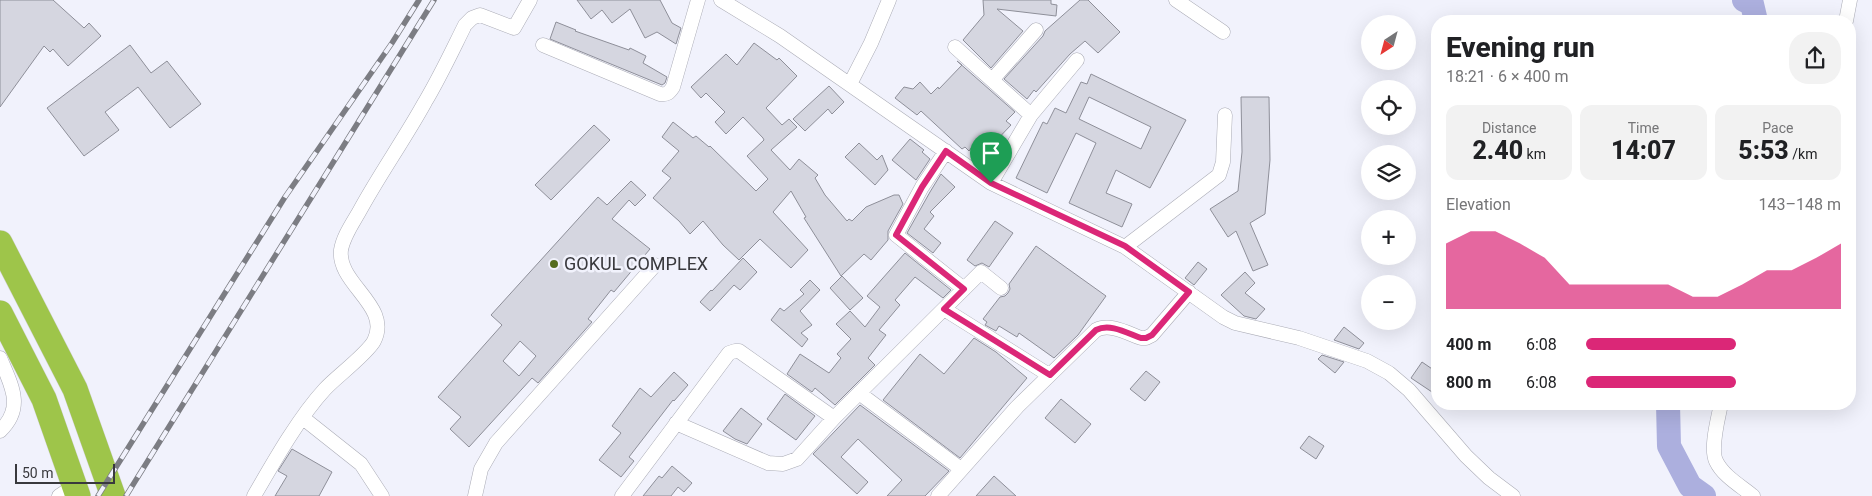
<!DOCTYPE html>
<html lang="en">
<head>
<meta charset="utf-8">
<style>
  body { margin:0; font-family:Roboto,sans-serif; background:#f2f2f2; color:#202124; height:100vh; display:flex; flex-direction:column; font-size:19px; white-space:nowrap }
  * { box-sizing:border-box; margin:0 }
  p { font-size:16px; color:#757577 }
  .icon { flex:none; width:28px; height:28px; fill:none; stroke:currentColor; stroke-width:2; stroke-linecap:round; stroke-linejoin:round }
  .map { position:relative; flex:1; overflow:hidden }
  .drawer { position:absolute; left:1431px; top:15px; width:425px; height:395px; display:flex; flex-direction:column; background:#fff; border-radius:20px; box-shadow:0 5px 20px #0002 }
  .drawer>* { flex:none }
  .needle { width:32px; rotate:216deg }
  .buttons { position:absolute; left:1361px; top:15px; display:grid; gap:10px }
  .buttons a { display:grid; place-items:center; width:55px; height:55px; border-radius:50%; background:#fff; box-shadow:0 5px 20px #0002; font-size:25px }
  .scale { position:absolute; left:15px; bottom:12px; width:100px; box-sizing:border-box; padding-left:5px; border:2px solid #39393d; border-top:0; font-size:14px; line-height:18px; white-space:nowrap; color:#39393d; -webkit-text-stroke:4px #f1f2fc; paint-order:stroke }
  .pin { position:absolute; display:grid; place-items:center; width:42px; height:42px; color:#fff; margin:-51px -21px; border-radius:50% 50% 50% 0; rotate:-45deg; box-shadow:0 0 5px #0007 }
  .pin .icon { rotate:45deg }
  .round { display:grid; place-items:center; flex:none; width:52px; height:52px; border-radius:20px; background:#f2f2f2 }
  .summary { display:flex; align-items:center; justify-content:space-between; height:85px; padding:0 15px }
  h1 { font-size:28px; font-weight:800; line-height:38px }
  .figures { display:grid; grid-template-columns:repeat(3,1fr); gap:8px; height:85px; padding:5px 15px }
  .figures div { display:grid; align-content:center; border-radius:12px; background:#f2f2f2; text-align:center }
  .figures b { font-size:25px; font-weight:800 }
  .figures small { font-size:14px; font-weight:400 }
  .figures p { font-size:14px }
  .chart { height:140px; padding:10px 15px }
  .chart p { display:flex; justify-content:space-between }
  .chart svg { width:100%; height:90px; margin-top:5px; fill:#db2777; opacity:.7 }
  ul { padding:0 15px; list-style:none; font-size:16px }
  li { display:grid; grid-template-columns:80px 60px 1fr; align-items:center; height:38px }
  li i { height:12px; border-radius:6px; background:#db2777 }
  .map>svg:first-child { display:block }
</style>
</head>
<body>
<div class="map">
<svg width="1872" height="496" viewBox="0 0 1872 496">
  <rect width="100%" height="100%" fill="#f1f2fc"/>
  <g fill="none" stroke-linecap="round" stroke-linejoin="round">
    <!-- river -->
    <path stroke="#acafde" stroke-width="24" d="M1744 0 1752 4 1756 21
      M1668 404 1669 446 1690 486 1704 496"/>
  </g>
  <!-- building -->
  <path fill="#d5d6e0" stroke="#8e8f99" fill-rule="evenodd" d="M0 0H53L84 28 89 23 101 36 68 66 53 49 50 52 44 46 0 107Z
    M577 0H660L672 23 681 28 676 44 657 32 645 38 630 9 612 23 602 10 591 19Z
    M983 0H1051V4L1057 5 1056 16 997 9 1023 31 991 68 963 40 984 15Z
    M1080 0H1088L1120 32 1098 53 1085 41 1070 54 1036 92 1034 90 1027 99 1004 79 1043 36 1045 31Z
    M556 22 576 30 575 31 629 50 630 48 646 56 643 63 667 77 665 83 662 85 550 39Z
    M754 43 777 60 779 58 797 76 766 108 782 125 789 119 797 127 771 150 790 170 799 159 818 175 815 178 825 195 847 221 849 219 852 221 866 207 894 195H899L903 204 888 231V240L871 260 864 254 841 276 804 218 806 217 791 191 773 212 808 250 791 268 760 239 739 260 723 245 703 221 690 234 679 221 653 198 671 178 662 171 679 151 662 137 673 122 693 138 696 136 709 147 710 146 756 191 768 179 747 156 764 140 763 138 743 117 726 134 715 122 725 112 706 93 701 98 691 87 726 54 737 65Z
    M130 45 151 73 167 61 201 104 170 128 138 87 105 112 119 130 84 156 47 108Z
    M957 61 1015 112 1006 121 1011 125 992 145 995 147 985 158 972 147 969 151 965 147 962 149 921 111 917 115 895 98 904 87 913 89 920 82 931 94 938 87 939 89 962 65Z
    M1091 74 1186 120 1150 188 1116 170 1106 193 1132 204 1122 227 1069 203 1096 143 1076 133 1047 193 1016 178 1043 122 1047 124 1055 108 1066 113 1081 82 1087 84ZM1089 97 1151 127 1141 149 1079 119Z
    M829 86 844 102 832 114 828 109 805 131 793 119Z
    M1241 97H1269L1270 160 1265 214 1250 223 1268 265 1253 271 1236 231 1228 237 1210 209 1238 191 1242 152Z
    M594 125 610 140 551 200 535 185Z
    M910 139 924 150 922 152 930 159 916 180 892 160Z
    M859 143 877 160 882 155 888 170 875 185 845 157Z
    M941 174 955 187 930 212 934 216 924 229 941 243 933 253 907 233 930 192Z
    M631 181 646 195 635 206 629 200 612 219 650 249 614 292 611 290 588 319 592 322 538 383 532 378 469 447 450 429 461 417 438 397 502 325 491 315 598 197 607 205ZM520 341 536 356 519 376 503 361Z
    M995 221 1013 233 989 267 982 263 975 266 967 260Z
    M1036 246 1106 296 1078 335 1054 358 1019 333 1017 337 999 326 996 331 985 325 987 322 983 319 1000 297 1005 296 1008 293 1010 289 1009 284Z
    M905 253 951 290 943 298 915 277 895 300 900 305 879 330 886 335 868 358 875 365 835 405 815 388 812 392 787 374 800 354 829 373 841 358 837 354 851 339 836 324 850 311 865 327 880 307 867 296Z
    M743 258 757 272 740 290 734 285 710 311 700 302 711 290 712 291Z
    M1198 262 1207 269 1194 285 1185 278Z
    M1245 272 1255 283 1245 293 1265 309 1256 319 1244 316 1221 295Z
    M842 276 863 298 850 310 830 288Z
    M810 280 820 290 800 311 812 325 801 333 808 339 802 347 771 320 780 308 784 311 804 294 800 290Z
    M1344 327 1364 343 1359 349 1334 340Z
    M974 338 996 352 1027 378 960 458 883 400 920 354 944 374Z
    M1322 355 1344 362 1335 373 1318 359Z
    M1422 362 1438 373V396L1411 378Z
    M1146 371 1160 382 1145 401 1130 389Z
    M674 372 688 385 674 401 673 400 629 457 634 461 621 477 599 460 621 433 612 426 640 388 651 397Z
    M785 394 815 416 796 440 767 419Z
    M1061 399 1091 424 1075 443 1045 418Z
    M860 405 949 471 925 496H887L902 480 858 439 841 457 868 482 857 494 813 454Z
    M741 408 762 424 747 444 735 439 723 431Z
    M1309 436 1324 446 1316 459 1300 448Z
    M292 449 332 472 319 496H275L287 476 278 471Z
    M672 466 692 483 684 492 678 487 671 496H643L659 476 662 478Z
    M994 476 1016 496H976Z"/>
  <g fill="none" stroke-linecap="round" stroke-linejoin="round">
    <!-- street casing -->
    <g stroke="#abacb6" stroke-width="15">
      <path id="street" d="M721 0 780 36 991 183 1125 247 1223 317 1235 323 1299 338 1367 361 1389 373 1409 390 1466 456 1489 478 1513 496
        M1176 0 1223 32
        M1846 21 1850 0
        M543 45 660 94C667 95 669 93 673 87L698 0
        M955 47 1031 115
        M993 79 1036 30
        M850 84 871 43 889 0
        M946 151 922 187 896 235 964 289
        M991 183 1031 115 1077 60
        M1125 247 1219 175 1223 162 1225 115
        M944 309 1049 375
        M0 358C11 385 25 407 0 431
        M859 393 961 469
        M1721 404C1718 419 1710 448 1716 461 1723 476 1741 486 1753 496
        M303 418 361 464 382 496
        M676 423 768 463 783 464 797 459 834 418 981 272 1001 288
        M59 496 74 486
        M254 496C273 463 299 417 325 389 336 377 367 354 374 341 392 306 337 284 341 250 343 237 352 224 359 212 379 175 404 140 425 102 440 77 452 51 465 25L472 18 480 15 514 28 530 0
        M475 496 481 469 496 443 655 265
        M622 496 729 353 735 351H739L834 418
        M938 496 1017 407 1096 330C1110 323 1127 333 1141 338H1146L1152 335 1189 292"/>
    </g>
    <!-- highway casing -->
    <g stroke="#d3d3d4" stroke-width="26">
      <path id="highway" d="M0 243 75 389 113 496
        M0 313 44 399 78 496"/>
    </g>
    <!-- street -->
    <use href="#street" stroke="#fff" stroke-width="14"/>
    <!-- highway -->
    <use href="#highway" stroke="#9ec54a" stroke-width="25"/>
    <!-- rail casing -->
    <g stroke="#7c7d83" stroke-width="5.5">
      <path id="rail" d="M98 496 285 197 392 43 419 0
        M126 496 434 0"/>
    </g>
    <!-- rail -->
    <use href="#rail" stroke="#f1f2fc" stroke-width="4" stroke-dasharray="11" stroke-linecap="butt"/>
  </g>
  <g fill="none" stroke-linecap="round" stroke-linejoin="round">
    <!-- route casing -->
    <g stroke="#fff" stroke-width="10">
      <path id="route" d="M946 151 991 183 1125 246 1189 292 1152 335 1146 338H1141C1127 333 1110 323 1096 330L1050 375 944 309 964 289 896 235 922 187Z"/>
    </g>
    <!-- route -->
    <use href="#route" stroke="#db2777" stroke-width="6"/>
  </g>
  <!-- markers -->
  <circle fill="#546c1d" stroke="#f1f2fc" stroke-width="2" cx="554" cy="264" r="5"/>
  <g text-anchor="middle" stroke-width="5" stroke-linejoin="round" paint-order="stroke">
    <!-- poi labels -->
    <g font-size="18" fill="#39393d" stroke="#f1f2fc" text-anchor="start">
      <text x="564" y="270">GOKUL COMPLEX</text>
    </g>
  </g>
</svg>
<div class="buttons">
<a><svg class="needle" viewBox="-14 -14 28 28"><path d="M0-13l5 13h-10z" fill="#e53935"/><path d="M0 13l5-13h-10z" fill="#757577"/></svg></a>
<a><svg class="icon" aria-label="locate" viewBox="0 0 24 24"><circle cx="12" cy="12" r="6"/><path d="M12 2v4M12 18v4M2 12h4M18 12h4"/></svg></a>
<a><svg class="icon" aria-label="layers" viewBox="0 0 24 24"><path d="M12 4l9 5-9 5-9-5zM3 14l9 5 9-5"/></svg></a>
<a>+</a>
<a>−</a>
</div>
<div class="scale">50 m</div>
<div class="pin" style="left:991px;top:183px;background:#1e9e55"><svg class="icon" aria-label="arrive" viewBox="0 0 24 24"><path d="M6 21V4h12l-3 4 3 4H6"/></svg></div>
<section class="drawer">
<div class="summary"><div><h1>Evening run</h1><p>18:21 · 6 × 400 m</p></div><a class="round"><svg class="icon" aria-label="share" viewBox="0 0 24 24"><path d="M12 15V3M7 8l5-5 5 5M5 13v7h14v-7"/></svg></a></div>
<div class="figures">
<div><p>Distance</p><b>2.40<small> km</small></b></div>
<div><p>Time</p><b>14:07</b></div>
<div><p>Pace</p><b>5:53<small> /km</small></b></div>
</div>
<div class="chart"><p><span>Elevation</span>143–148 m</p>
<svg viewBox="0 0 160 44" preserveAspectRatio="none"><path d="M0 44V12L10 6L20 6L30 12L40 19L50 32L60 32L70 32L80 32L90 32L100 38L110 38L120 32L130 25L140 25L150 19L160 12V44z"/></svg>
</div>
<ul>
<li><b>400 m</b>6:08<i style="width:59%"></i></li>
<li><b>800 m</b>6:08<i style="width:59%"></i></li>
</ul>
</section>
</div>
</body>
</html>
